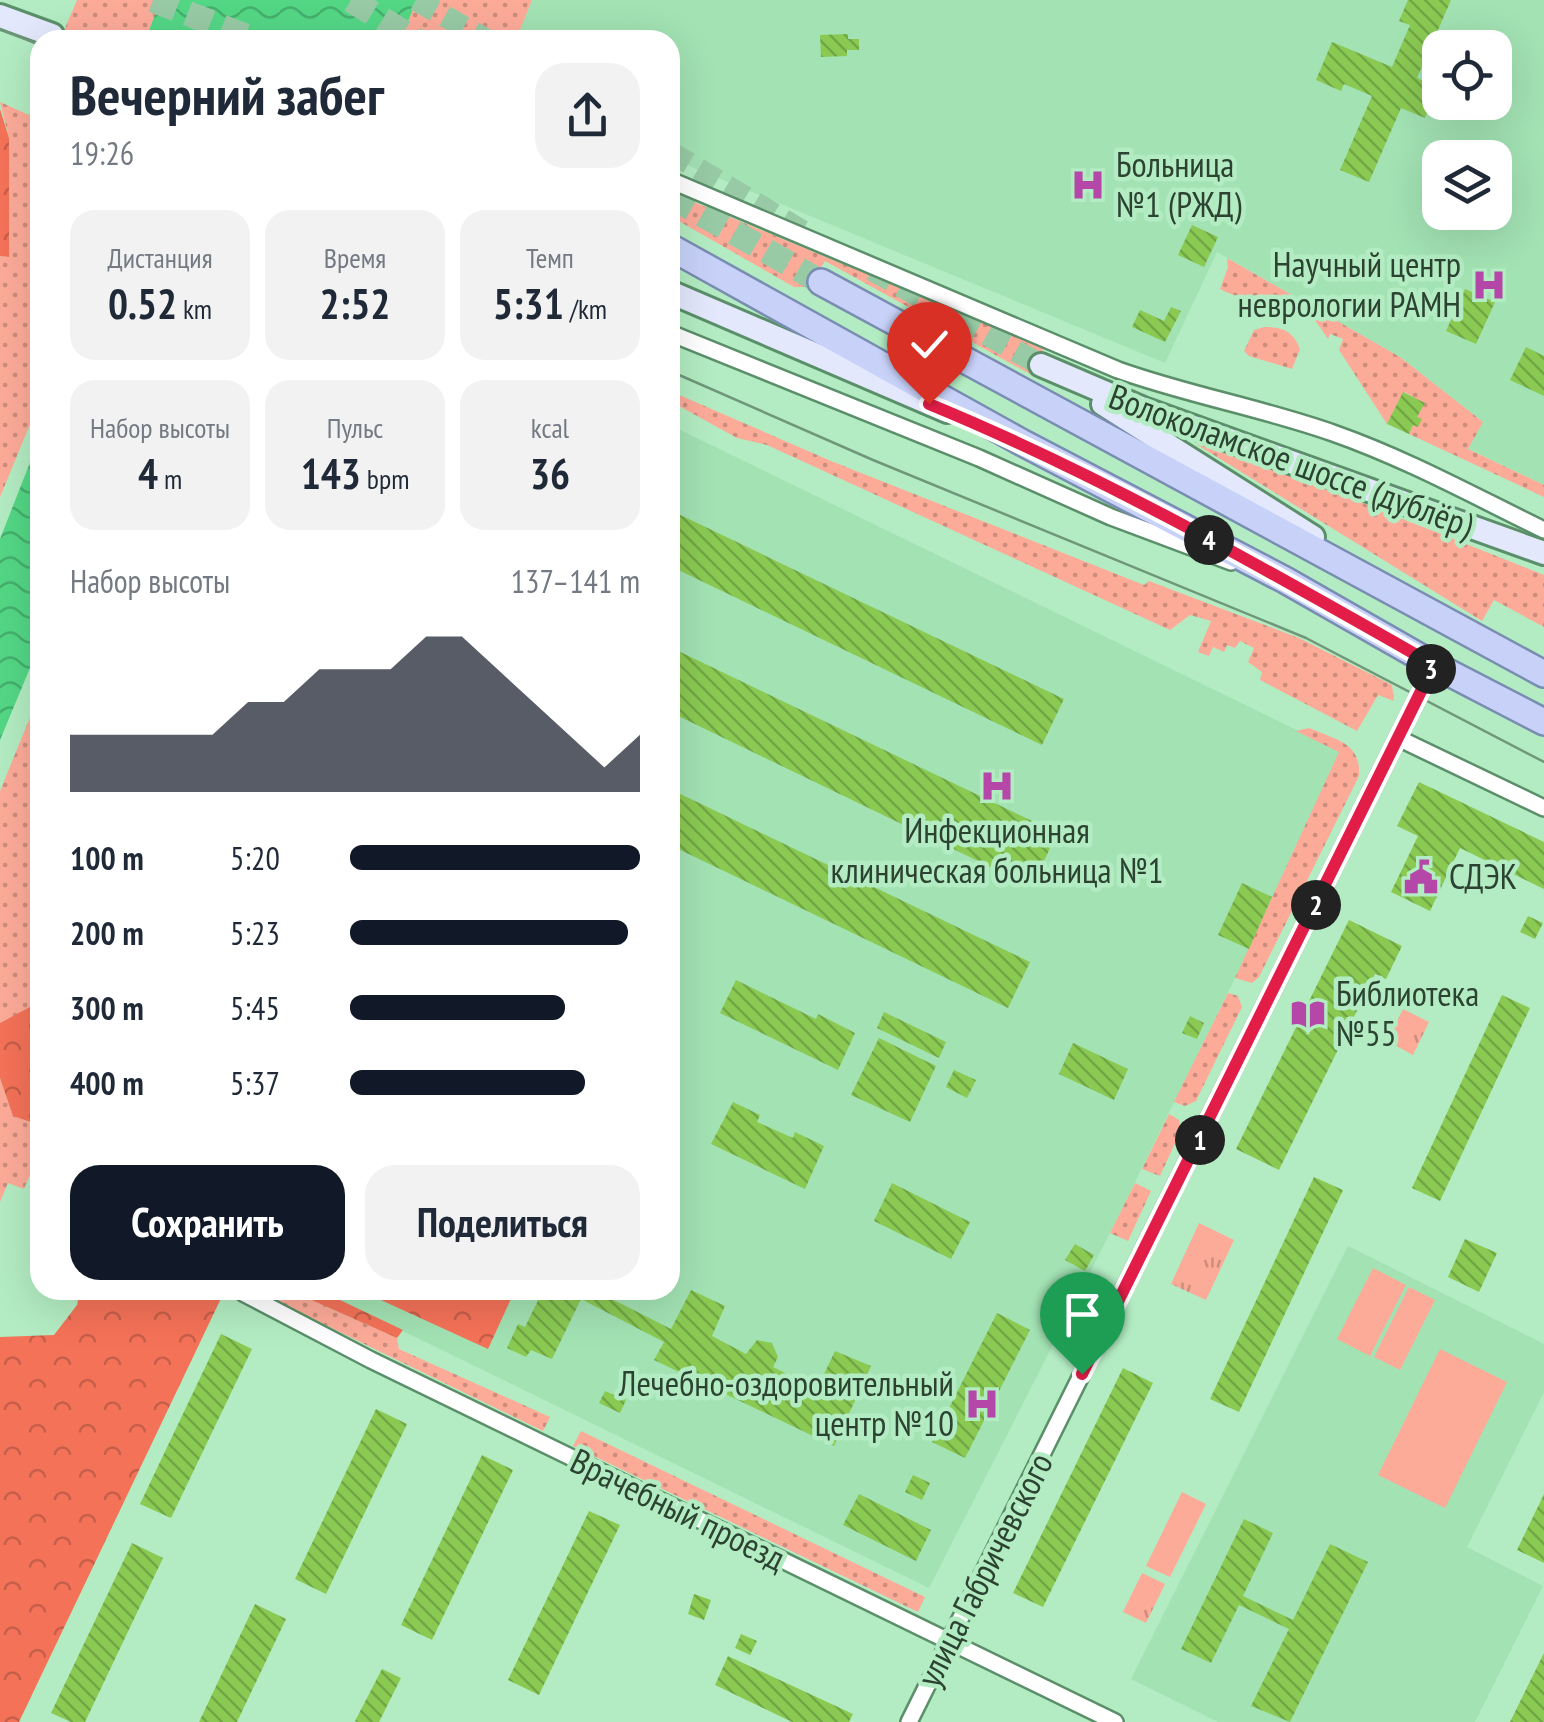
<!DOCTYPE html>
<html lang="ru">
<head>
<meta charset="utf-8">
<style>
  body { margin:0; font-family:"PT Sans Narrow",sans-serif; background:#f2f2f3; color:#1f2937; height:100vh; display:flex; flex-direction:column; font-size:38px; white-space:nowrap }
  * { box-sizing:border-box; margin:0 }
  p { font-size:32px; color:#747a83 }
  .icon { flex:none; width:55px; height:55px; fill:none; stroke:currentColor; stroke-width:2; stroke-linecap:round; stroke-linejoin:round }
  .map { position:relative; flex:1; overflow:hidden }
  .sheet { position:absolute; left:30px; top:30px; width:650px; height:1270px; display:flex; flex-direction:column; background:#fff; border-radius:30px; box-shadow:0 10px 40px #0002 }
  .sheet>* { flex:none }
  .controls { position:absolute; left:1422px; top:30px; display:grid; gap:20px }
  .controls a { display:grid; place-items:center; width:90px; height:90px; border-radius:20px; background:#fff; box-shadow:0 10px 40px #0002; font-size:50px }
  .pin { position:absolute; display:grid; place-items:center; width:85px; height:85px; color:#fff; margin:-102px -42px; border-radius:50% 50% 50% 0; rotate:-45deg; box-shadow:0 0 10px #0007 }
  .pin .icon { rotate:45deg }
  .km { position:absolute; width:50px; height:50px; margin:-25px; border-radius:50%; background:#222; color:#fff; font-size:28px; line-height:50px; text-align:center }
  .round { display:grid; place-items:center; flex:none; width:105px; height:105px; border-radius:30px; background:#f2f2f3 }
  .summary { display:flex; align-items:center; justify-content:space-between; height:170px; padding:0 40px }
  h1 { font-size:55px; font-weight:700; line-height:75px }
  .stats { display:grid; grid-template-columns:repeat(3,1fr); gap:15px; height:170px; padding:10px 40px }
  .stats div { display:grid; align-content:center; border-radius:25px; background:#f2f2f3; text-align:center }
  .stats b { font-size:42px; font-weight:700 }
  .stats small { font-size:28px; font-weight:400 }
  .stats p { font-size:28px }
  .chart { height:280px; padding:20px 40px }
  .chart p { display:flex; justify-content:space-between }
  .chart svg { width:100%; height:180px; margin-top:10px; fill:#111827; opacity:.7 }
  .button { display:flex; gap:20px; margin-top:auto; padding:20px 40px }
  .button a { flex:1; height:115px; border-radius:30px; background:#111827; color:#fff; font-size:40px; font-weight:700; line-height:115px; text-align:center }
  .button a+a { background:#f2f2f3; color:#1f2937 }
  ul { padding:0 40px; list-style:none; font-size:32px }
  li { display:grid; grid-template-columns:160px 120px 1fr; align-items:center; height:75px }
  li i { height:25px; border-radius:12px; background:#111827 }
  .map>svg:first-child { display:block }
</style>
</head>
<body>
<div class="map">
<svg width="1544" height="1722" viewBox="0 0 1544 1722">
  <defs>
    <pattern id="grass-dots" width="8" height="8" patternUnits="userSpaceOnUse" patternTransform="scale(2.5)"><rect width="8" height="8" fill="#fdab99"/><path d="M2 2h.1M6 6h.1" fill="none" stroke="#cd8d7d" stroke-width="1.8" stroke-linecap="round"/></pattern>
    <pattern id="forest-crowns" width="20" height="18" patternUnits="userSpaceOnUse" patternTransform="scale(2.5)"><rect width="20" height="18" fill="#f47258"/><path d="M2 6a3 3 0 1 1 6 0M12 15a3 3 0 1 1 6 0" fill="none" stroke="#c65f49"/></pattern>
    <pattern id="park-tufts" width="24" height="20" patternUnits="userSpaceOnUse" patternTransform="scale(2.5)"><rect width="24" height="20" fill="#fdab99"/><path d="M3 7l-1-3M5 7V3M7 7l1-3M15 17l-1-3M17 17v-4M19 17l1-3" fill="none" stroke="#cd8d7d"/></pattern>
    <pattern id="water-waves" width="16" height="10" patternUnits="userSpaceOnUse" patternTransform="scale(2.5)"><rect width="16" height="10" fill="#53d785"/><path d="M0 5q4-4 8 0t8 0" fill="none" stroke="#45b06d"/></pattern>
    <pattern id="building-back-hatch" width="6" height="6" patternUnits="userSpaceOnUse" patternTransform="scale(2.5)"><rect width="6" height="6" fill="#8aca53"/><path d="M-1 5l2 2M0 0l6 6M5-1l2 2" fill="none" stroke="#71a645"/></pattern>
  </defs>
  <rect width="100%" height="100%" fill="#b3ecc2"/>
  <!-- built -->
  <path fill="#a2e2b3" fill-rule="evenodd" d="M532 0H1544V485L1467 448 1483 422 1400 357 1217 252 1165 363 670 158V40H516ZM1440 48H1495V102H1440ZM1440 158H1495V212H1440Z
    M670 425 1340 751 1235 978 1110 1233 929 1588 319 1290H670Z
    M1348 1246 1544 1344V1392L1467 1547 1543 1586 1475 1722H1218L1131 1679Z"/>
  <!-- grass -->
  <path fill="url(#grass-dots)" d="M77 0H161L145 40H60Z
    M417 0H532L516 40H400Z
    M40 89V400L0 497V256L8 257 9 138 0 102 29 115Z
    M670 192 1044 348 1030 374 825 261 809 287H794L670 216Z
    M1227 258 1400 357 1483 422 1468 449 1544 485V497L1409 434 1413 425 1418 426 1417 417 1424 403 1404 392 1387 424 1339 350 1343 339 1330 334 1328 339C1315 319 1300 297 1274 295 1249 293 1244 302 1220 289L1228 267Z
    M1264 327C1283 327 1293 331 1300 349L1292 369 1249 356 1244 351 1254 330Z
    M670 391 831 461 1144 585 1149 581 1299 638 1392 685 1394 701 1378 695 1357 731 1260 680 1262 672 1248 662 1254 648 1240 641 1235 648 1227 645 1224 652 1213 647 1209 656 1198 652 1211 621 1190 615 1170 630 767 445 737 438 670 401Z
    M1199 438 1544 575V627L1494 600 1482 621 1196 444Z
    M40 693V977L30 1008 0 1023V791Z
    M1309 728C1336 740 1361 742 1359 776L1259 977 1252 983 1235 978 1339 752 1296 731Z
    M1228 993 1238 996 1242 1007 1196 1101 1185 1106 1174 1102Z
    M0 1078 13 1115 40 1125V1150L24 1189 8 1183 0 1202Z
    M1169 1114 1179 1120 1181 1130 1160 1176 1142 1169Z
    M1135 1183 1151 1191 1128 1241 1110 1233Z
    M264 1290H289L397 1338 399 1349 550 1417 543 1431 266 1296Z
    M581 1431 925 1597 918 1612 573 1446Z"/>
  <!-- forest -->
  <path fill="url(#forest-crowns)" d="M0 109 9 138V257L0 256Z
    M40 977V1125L13 1116 0 1078V1023L30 1007Z
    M80 1290H225L19 1722H0V1337L54 1335 77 1305Z
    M289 1290H319L403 1330 397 1338Z
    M359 1290H442L453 1295 456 1290H515L488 1349Z"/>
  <!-- park -->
  <path fill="url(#park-tufts)" d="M1403 1009 1429 1022 1413 1055 1387 1041Z
    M1199 1223 1234 1240 1206 1300 1171 1284Z
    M1142 1573 1165 1584 1146 1623 1123 1612Z"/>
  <!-- pitch -->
  <path fill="#fdab99" d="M1373 1268 1406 1285 1370 1356 1337 1339Z
    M1409 1287 1435 1300 1400 1370 1374 1357Z
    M1440 1349 1507 1382 1445 1508 1378 1475Z
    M1182 1492 1206 1504 1170 1577 1146 1566Z"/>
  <!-- water -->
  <path fill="url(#water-waves)" d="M161 0H417L400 40H145Z
    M40 437V644L0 740V539Z"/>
  <!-- building -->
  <path fill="url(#building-back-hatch)" d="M1408 0H1451L1417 78 1437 87 1425 118 1401 108 1369 182 1340 170 1372 96 1344 84 1341 91 1316 80 1332 42 1392 67 1410 25 1399 21Z
    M848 34V39H859V50H847V56L821 57 820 35Z
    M1192 225 1218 237 1204 267 1178 255Z
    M1465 289 1495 302 1476 344 1446 331Z
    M1171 307 1181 311 1165 342 1132 327 1140 310 1164 321Z
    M1526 347 1544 356V396L1510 380Z
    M1403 392 1425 403 1417 417 1422 419 1418 427 1413 425 1409 434 1387 424Z
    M670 510 1064 699 1042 745 670 566Z
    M670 647 1057 833 1032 887 670 712Z
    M1419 782 1544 842V889L1460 848 1430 911 1391 892 1418 836 1397 826Z
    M670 789 1030 962 1008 1008 670 845Z
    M1242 883 1272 897 1249 949 1218 935Z
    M1528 916 1543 923 1535 939 1520 932Z
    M1349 920 1402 946 1386 979 1375 974 1279 1170 1236 1149Z
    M736 980 816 1019 818 1014 855 1033 838 1070 720 1013Z
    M1502 995 1530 1008 1440 1201 1412 1188Z
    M884 1012 946 1042 939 1058 877 1028Z
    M1190 1016 1204 1023 1197 1039 1182 1033Z
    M879 1038 936 1066 910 1122 851 1095Z
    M1073 1043 1128 1069 1114 1100 1059 1074Z
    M954 1070 976 1080 967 1098 946 1087Z
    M733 1102 760 1115 757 1122 793 1138 795 1132 824 1146 805 1189 711 1144Z
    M1314 1177 1343 1190 1239 1412 1210 1399Z
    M892 1183 970 1222 951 1259 874 1221Z
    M1465 1239 1497 1253 1479 1292 1448 1277Z
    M1075 1244 1094 1255 1085 1271 1065 1260Z
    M543 1290H594L671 1329 691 1290 725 1306 712 1336 746 1354 757 1340 772 1343 778 1357 773 1367 817 1389 835 1351 871 1366 834 1446 654 1360 664 1342 581 1299 552 1359 531 1350 526 1357 507 1348 518 1324 525 1327Z
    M997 1313 1030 1330 965 1458 932 1442Z
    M221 1334 252 1349 171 1518 140 1504Z
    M1123 1368 1153 1383 1043 1607 1013 1593Z
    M605 1391 626 1400 620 1413 599 1403Z
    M376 1409 407 1424 326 1594 295 1579Z
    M482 1455 513 1470 432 1640 401 1625Z
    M913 1475 930 1483 922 1500 905 1492Z
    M859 1494 931 1530 916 1561 843 1525Z
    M1544 1494V1563L1517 1550Z
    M589 1511 620 1525 539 1695 508 1680Z
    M1244 1519 1273 1533 1243 1596 1293 1620 1330 1544 1368 1562 1290 1722 1251 1706 1289 1629 1239 1605 1211 1663 1181 1649Z
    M132 1543 163 1558 85 1722H71L51 1713Z
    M694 1594 711 1600 704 1620 688 1614Z
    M255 1604 286 1619 237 1722H199Z
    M741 1634 757 1641 750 1655 735 1648Z
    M1544 1653V1722H1510Z
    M728 1656 853 1714 849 1722H792L715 1685Z
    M382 1669 401 1678 379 1722H357L355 1721Z"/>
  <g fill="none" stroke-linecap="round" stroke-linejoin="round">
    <!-- secondary-tunnel -->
    <path stroke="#98caa5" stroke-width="22" stroke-dasharray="22 11" stroke-linecap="butt" d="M416 0 487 40
      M670 152 809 235
      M872 270 1041 365"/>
    <!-- primary-tunnel -->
    <path stroke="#98caa5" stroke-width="25" stroke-dasharray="25 12" stroke-linecap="butt" d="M153 0 256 40
      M351 0 416 40
      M670 196 821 282"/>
    <!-- street casing -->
    <g stroke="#5a8f6a" stroke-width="20">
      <path id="street" d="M670 180 1118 370C1188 395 1262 408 1333 433 1407 459 1474 496 1544 530
        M670 333 979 458 1111 517 1231 562
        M1398 738 1544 808
        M243 1293 371 1360 1115 1722
        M909 1722 1434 665"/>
    </g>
    <!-- secondary casing -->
    <g stroke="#5a8f6a" stroke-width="28">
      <path id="secondary" d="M0 16 52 35
        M670 292 947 411
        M1041 365 1146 410 1544 553
        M1103 404 1313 537"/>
    </g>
    <!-- primary casing -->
    <g stroke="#798cb1" stroke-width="30">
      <path id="primary" d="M670 247 1021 442 1285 580 1434 665 1544 722
        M821 282 1544 674"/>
    </g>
    <!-- street -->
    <use href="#street" stroke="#fff" stroke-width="15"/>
    <!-- secondary -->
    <use href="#secondary" stroke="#e3e8fc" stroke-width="22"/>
    <!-- primary -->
    <use href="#primary" stroke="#c8d2f9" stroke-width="25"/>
    <!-- tram -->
    <path stroke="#6f977a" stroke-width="2.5" d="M0 29 40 45
      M670 371 873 460 1306 638 1544 762"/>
  </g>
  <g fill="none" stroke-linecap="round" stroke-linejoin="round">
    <!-- route casing -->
    <g stroke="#fff" stroke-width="20">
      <path id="route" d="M929 404C1104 476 1269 571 1434 665L1082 1374"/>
    </g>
    <!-- route -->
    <use href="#route" stroke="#e11d48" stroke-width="12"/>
  </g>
  <!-- icons -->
  <defs>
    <g id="hospital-bare" transform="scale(2.7)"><path d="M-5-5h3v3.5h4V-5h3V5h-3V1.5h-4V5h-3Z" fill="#b447a7" stroke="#b3ecc2" stroke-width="2.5" paint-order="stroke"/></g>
    <g id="civic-bare" transform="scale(2.7)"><path d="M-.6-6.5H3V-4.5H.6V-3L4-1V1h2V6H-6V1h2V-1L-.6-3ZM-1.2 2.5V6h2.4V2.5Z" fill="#b447a7" stroke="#b3ecc2" stroke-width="2.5" paint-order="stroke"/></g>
    <g id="library-bare" transform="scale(2.7)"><path d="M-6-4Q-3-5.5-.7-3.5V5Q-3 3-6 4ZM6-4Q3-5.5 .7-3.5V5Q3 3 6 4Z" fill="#b447a7" stroke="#b3ecc2" stroke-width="2.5" paint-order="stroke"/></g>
  </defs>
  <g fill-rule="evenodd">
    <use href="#hospital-bare" x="1088" y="185"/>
    <use href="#hospital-bare" x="1489" y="285"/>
    <use href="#hospital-bare" x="997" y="786"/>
    <use href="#civic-bare" x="1421" y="877"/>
    <use href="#library-bare" x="1308" y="1014"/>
    <use href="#hospital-bare" x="982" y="1404"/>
  </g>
  <g text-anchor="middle" stroke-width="9" stroke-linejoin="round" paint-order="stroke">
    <!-- poi labels -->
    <g font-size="35" fill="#2c4332" stroke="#b3ecc2" text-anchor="start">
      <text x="1116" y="177">Больница<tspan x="1116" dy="40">№1 (РЖД)</tspan></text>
      <text x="1461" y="277" text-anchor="end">Научный центр<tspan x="1461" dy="40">неврологии РАМН</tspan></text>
      <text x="997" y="843" text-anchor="middle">Инфекционная<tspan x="997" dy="40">клиническая больница №1</tspan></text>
      <text x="1449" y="889">СДЭК</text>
      <text x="1336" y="1006">Библиотека<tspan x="1336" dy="40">№55</tspan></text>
      <text x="954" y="1396" text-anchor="end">Лечебно-оздоровительный<tspan x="954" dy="40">центр №10</tspan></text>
    </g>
    <!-- street labels -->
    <g font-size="35" fill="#2c4332" stroke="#b3ecc2">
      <text transform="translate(1291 461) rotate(20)" y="12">Волоколамское шоссе (дублёр)</text>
      <text transform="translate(678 1510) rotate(26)" y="12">Врачебный проезд</text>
      <text transform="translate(985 1570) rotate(-63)" y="12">улица Габричевского</text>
    </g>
  </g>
</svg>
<div class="controls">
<a><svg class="icon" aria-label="locate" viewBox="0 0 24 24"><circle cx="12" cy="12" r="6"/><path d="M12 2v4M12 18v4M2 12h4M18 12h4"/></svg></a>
<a><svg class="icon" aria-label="layers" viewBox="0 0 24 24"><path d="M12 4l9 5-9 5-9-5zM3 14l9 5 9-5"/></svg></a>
</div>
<div class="pin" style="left:1082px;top:1374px;background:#1e9e55"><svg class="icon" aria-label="arrive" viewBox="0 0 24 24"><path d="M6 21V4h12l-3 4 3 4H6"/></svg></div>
<div class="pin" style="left:929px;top:404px;background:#d93025"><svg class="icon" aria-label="check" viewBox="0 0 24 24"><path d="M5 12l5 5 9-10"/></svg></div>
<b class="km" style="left:1200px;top:1140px">1</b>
<b class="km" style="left:1316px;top:905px">2</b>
<b class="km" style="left:1431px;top:669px">3</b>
<b class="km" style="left:1209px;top:540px">4</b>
<section class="sheet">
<div class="summary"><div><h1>Вечерний забег</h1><p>19:26</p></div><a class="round"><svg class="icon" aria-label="share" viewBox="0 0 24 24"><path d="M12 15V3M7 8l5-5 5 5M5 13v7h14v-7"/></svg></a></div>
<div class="stats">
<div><p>Дистанция</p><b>0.52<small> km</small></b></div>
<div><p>Время</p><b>2:52</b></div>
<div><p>Темп</p><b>5:31<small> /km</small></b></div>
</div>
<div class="stats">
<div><p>Набор высоты</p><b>4<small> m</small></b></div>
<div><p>Пульс</p><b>143<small> bpm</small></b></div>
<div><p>kcal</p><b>36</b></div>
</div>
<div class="chart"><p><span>Набор высоты</span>137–141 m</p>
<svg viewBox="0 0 160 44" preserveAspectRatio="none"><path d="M0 44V30L10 30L20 30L30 30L40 30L50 22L60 22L70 14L80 14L90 14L100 6L110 6L120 14L130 22L140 30L150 38L160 30V44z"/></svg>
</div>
<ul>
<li><b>100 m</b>5:20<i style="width:100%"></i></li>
<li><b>200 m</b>5:23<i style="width:96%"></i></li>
<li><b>300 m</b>5:45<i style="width:74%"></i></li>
<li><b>400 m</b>5:37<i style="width:81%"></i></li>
</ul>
<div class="button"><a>Сохранить</a><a>Поделиться</a></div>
</section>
</div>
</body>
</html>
